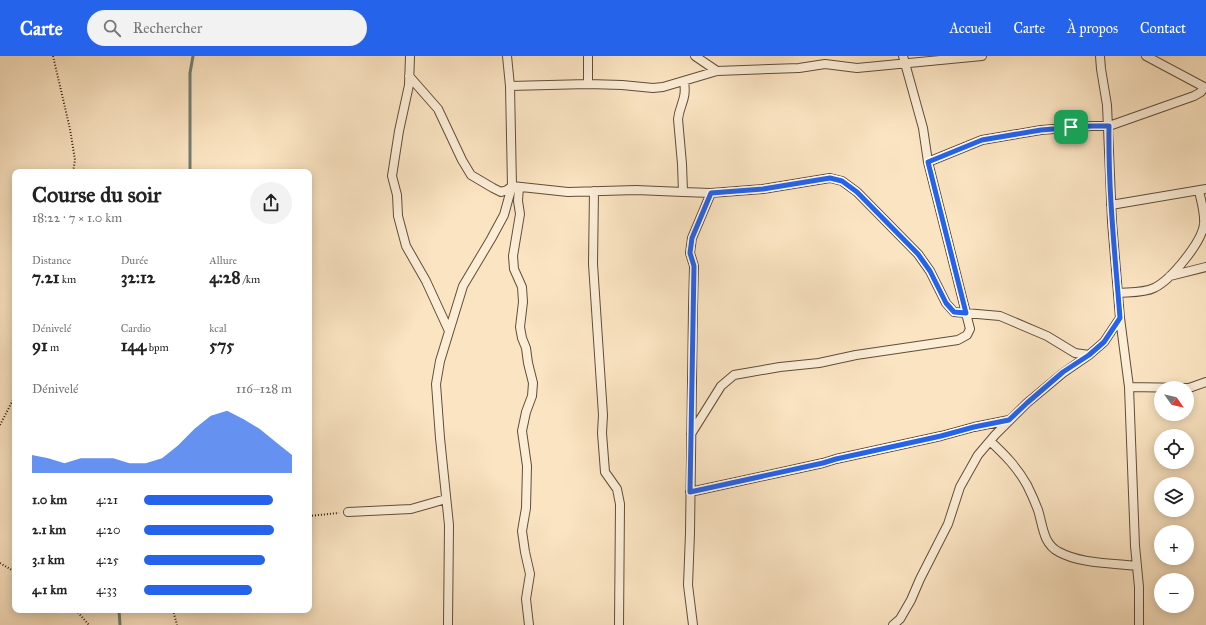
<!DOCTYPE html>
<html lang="fr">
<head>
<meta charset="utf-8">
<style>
  body { margin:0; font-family:"IM FELL Great Primer",serif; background:#f2f2f2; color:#222; height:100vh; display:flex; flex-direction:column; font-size:15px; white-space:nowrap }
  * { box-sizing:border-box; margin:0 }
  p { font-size:13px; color:#767676 }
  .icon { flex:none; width:22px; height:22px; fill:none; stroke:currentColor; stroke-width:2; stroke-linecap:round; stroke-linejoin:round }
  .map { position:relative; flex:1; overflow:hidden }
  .drawer { position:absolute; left:12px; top:113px; width:300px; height:444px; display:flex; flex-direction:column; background:#fff; border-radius:8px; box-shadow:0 2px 10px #0003 }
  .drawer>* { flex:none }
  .needle { width:26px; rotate:124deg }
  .buttons { position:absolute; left:1154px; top:325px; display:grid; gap:8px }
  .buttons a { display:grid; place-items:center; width:40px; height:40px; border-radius:50%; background:#fff; box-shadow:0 2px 10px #0003; font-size:20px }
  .pin { position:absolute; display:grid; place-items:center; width:34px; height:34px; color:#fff; margin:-17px; border-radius:8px; box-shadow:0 2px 6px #0006 }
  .round { display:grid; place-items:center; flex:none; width:42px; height:42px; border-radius:21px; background:#f2f2f2 }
  .summary { display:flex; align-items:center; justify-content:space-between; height:68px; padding:0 20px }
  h1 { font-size:22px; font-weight:700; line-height:30px }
  .metrics { display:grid; grid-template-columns:repeat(3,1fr); gap:6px; height:68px; padding:4px 20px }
  .metrics div { display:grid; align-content:center }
  .metrics b { font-size:17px; font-weight:700 }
  .metrics small { font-size:11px; font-weight:400 }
  .metrics p { font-size:11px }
  .chart { height:112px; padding:8px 20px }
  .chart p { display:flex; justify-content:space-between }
  .chart svg { width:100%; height:72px; margin-top:4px; fill:#2563eb; opacity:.7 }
  ul { padding:0 20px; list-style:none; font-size:13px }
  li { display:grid; grid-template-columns:64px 48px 1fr; align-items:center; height:30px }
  li i { height:10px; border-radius:5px; background:#2563eb }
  header { display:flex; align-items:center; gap:24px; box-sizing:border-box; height:56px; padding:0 20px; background:#2563eb; color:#fff }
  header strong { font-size:19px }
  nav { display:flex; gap:22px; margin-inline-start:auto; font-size:14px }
  .search { width:280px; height:36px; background:#f2f2f2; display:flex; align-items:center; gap:10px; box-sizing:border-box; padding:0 14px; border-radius:22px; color:#767676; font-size:15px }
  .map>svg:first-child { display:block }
</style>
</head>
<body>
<header>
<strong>Carte</strong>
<div class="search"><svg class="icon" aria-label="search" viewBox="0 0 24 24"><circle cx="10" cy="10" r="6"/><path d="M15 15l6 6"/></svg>Rechercher</div>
<nav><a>Accueil</a><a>Carte</a><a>À propos</a><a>Contact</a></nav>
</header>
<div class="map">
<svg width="1206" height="569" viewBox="0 0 1206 569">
  <rect width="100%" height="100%" fill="#fbe4c2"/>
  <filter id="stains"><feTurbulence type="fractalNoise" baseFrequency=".005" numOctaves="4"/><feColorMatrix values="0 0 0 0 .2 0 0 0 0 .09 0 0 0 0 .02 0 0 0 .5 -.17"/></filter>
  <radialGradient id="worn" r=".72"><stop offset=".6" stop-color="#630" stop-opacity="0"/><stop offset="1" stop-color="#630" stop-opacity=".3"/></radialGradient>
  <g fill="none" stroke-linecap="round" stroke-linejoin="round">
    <!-- stream -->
    <path stroke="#717d71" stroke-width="3" d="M190 116V17L193 0
      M119 554 120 569"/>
    <!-- street casing -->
    <g stroke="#604e38" stroke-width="10">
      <path id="street" d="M410 0 409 29 399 75 392 120 397 139 398 160 406 190 426 225 449 275
        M507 0 510 30
        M695 0 717 15
        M1100 0 1101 13 1107 49 1112 166 1120 262 1129 331 1189 332 1206 326
        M1146 0 1206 32
        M409 20 438 53 462 104 471 119 493 132 501 136 507 134 512 130 568 136 636 134 683 136 682 108 678 63C680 47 687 44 684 25
        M588 28 622 29 653 32 663 31 717 15 799 12 825 8 857 12 982 0
        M928 106 982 84 1041 74 1091 70H1109L1194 40 1201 36 1204 31
        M519 131 518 145 520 158 513 200 514 213 522 231 523 246 520 271 522 282 526 292 528 307 533 327 532 340 526 356 522 375 527 410 526 452 522 475 525 496 530 518 526 543 529 569
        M594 135 593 208 603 359 602 377 605 416 617 433 620 448 619 569
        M683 136 711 137 763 133 830 122 842 125 857 136 918 198 930 215 946 247 954 256 1000 260 1047 280 1075 297 1089 299
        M1111 149 1206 133
        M1170 220 1206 211
        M1118 237C1129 236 1144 237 1154 232 1171 224 1202 186 1204 168 1205 156 1201 145 1199 135
        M1129 331 1135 490 1139 531V569
        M691 378 721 330 734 319 780 311 819 307 856 299 958 284 967 279 970 273 928 106 923 72 903 0
        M990 385C1005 399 1017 411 1027 429 1031 437 1035 446 1038 454 1043 470 1043 488 1059 496 1081 508 1113 507 1137 510
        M690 436 823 407 836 403 941 380 974 371 1009 364
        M348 456 411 453 446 443
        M448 569 449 469 440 382 436 328 440 305 463 230 491 183 504 159 512 130 510 30 588 28V0
        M693 569 688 529 690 477 693 251 694 210 690 197 692 182 711 137
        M893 569 900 563 911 544 920 523 948 468 960 431 978 399 995 379 1027 347 1063 317 1089 299 1104 286 1120 262"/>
    </g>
    <!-- path -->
    <path stroke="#2c1c0a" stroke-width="2" stroke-dasharray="1 2" stroke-linecap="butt" d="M53 0 70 73 75 104 73 116
      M0 369 15 340
      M309 460 339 457
      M0 507 15 516
      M76 554 89 569
      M173 554 177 569"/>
    <!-- street -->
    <use href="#street" stroke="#fcedd7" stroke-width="8"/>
  </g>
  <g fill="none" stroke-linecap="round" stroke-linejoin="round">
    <!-- route casing -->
    <g stroke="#fff" stroke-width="8">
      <path id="route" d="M1091 70H1109C1108 135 1115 198 1120 262L1104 286 1089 299 1063 316 1027 347 1009 364 974 371 941 380 836 403 823 407 690 436 694 210 690 197 692 182 711 137 763 133 830 122 842 125 857 136 918 198 930 215 946 247 954 256 966 257 928 106 982 84 1041 74Z"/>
    </g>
    <!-- route -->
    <use href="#route" stroke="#2563eb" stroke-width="5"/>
  </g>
  <rect width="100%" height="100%" filter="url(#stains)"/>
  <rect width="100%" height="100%" fill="url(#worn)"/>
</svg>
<div class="buttons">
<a><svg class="needle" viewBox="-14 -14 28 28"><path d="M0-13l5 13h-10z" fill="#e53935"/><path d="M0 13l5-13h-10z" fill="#767676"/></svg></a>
<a><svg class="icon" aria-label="locate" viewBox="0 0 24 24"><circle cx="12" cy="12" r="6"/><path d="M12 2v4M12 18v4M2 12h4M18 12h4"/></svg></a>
<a><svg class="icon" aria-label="layers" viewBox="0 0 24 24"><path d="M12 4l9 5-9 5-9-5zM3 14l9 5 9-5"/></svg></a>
<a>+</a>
<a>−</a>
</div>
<div class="pin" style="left:1071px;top:71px;background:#1e9e55"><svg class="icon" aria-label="arrive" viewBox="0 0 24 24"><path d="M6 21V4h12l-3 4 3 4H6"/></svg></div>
<section class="drawer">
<div class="summary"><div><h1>Course du soir</h1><p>18:22 · 7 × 1.0 km</p></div><a class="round"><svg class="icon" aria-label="share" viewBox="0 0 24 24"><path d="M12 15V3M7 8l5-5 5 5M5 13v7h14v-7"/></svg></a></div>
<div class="metrics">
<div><p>Distance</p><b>7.21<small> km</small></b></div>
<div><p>Durée</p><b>32:12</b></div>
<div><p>Allure</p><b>4:28<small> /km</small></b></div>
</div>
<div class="metrics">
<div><p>Dénivelé</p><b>91<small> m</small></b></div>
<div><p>Cardio</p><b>144<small> bpm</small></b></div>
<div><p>kcal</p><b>575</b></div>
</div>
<div class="chart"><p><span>Dénivelé</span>116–128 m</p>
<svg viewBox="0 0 160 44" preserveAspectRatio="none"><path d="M0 44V33L10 35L20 38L30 35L40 35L50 35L60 38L70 38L80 35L90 27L100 17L110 9L120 6L130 11L140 17L150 25L160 33V44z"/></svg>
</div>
<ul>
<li><b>1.0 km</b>4:21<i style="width:87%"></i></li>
<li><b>2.1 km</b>4:20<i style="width:88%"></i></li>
<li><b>3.1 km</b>4:25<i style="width:82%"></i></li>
<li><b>4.1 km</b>4:33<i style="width:73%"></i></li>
</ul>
</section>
</div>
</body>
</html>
